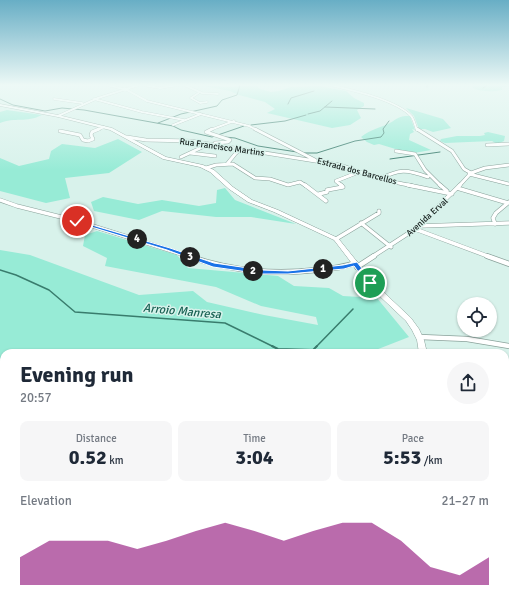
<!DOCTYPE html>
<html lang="en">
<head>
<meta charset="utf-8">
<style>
  body { margin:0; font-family:Signika,sans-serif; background:#f6f6f7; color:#1f2937; height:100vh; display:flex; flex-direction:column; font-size:15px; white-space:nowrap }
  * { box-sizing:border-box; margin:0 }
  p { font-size:13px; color:#747a83 }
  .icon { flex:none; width:22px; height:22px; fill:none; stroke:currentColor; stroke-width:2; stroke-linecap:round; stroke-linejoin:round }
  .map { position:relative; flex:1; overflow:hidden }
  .sheet { position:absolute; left:0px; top:349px; width:509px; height:256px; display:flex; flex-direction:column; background:#fff; border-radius:12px 12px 0 0; box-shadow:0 1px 3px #0004 }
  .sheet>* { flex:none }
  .fabs { position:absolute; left:457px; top:297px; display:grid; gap:8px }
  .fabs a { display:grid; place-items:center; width:40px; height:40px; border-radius:50%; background:#fff; box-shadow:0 1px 3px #0004; font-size:20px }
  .pin { position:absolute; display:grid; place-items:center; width:34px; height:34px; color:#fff; margin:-17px; border:2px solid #fff; border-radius:50%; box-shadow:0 1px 4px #0007 }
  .km { position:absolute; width:20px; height:20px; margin:-10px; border-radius:50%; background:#222; color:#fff; font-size:11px; line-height:20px; text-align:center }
  .round { display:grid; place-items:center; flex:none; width:42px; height:42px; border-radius:21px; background:#f6f6f7 }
  .headline { display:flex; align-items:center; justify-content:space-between; height:68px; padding:0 20px }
  h1 { font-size:22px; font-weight:700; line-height:30px }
  .stats { display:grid; grid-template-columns:repeat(3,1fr); gap:6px; height:68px; padding:4px 20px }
  .stats div { display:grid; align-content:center; border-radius:8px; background:#f6f6f7; text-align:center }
  .stats b { font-size:20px; font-weight:700 }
  .stats small { font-size:11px; font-weight:400 }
  .stats p { font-size:11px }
  .chart { height:112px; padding:8px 20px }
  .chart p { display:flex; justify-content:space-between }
  .chart svg { width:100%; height:72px; margin-top:4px; fill:#9d2d8a; opacity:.7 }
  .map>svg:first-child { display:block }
</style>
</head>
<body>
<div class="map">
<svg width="509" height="605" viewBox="0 0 509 605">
  <rect width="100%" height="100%" fill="#d8f2eb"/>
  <!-- green -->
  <path fill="#97ebd6" d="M199 85 228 87 256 85 260 89 271 92 279 91 291 87 319 86 346 91 354 98 364 103V106L357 110 361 118 350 125 332 128 267 113 275 109 265 102 239 95 230 91Z
    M472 85H509V86L502 87V90C493 92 481 92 473 88V86Z
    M406 108 443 119 451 128 433 132 425 129H419L414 116Z
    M7 110 42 115C26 123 15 117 0 123V112Z
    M405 116H410L415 130 412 129 414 132 410 134 409 140 431 150 414 153 402 151 379 144 374 145 367 142 361 137C372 129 376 129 388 124 394 121 397 117 405 116Z
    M488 132 505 136 504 141 497 144 492 141 445 143 440 141 441 139 457 136H480L485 135 484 133Z
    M118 139 142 152 109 173 65 178 70 198 46 203 0 191V158L19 166 49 159 51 151 62 144 95 148Z
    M225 188 235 200 296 224 251 217H216L162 211 139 220 94 211 91 202 103 197 138 204 162 200 199 206 216 203 217 190Z
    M97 231 177 255 188 268 278 276 294 286 329 288 343 296 377 298 409 337 368 353H4V401L0 402V250L30 255 139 295 193 291 207 302 264 315 318 325 316 317 261 306 216 287 105 266 107 258 83 246 85 235Z
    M0 418H4V541L0 543Z
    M505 489 509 492V605H0V563L4 562V601H505Z"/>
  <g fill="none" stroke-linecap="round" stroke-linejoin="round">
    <!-- stream-far3 -->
    <path stroke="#397c6d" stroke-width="1" d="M427 85V87
      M483 88 487 85
      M0 99 13 105 45 111 62 108 84 110 173 126 181 130 212 137 244 126
      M288 104 291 98 314 91
      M325 107 375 109
      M308 114 320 111 332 101
      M158 123 181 114 217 106 222 100 237 95 240 85
      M251 125 285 121 306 115
      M225 137 235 138 258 146 297 152
      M303 153H317L355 141 381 137 384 133 383 129 389 121
      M390 159 440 152"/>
    <!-- stream-far2 -->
    <path stroke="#397c6d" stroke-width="1.5" d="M0 270 16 275 49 290 75 312 225 323 274 347
      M316 347 353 309"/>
    <!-- stream-far1 -->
    <path stroke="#397c6d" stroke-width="2" d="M272 346 278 349 313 350 317 346"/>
    <!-- stream -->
    <path stroke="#397c6d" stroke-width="2.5" d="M259 601 265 605"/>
    <!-- minor-far4 casing -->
    <g stroke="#8aa29b" stroke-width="2.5">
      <path id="minor-far4" d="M107 85 127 90 147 101 249 126 257 130
        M142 85 160 88 178 85
        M184 85 202 93 218 94
        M330 85C352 90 396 100 411 116 414 119 415 126 417 130
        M200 92 191 98 200 103 207 102
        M54 99 82 103
        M94 99 142 112 184 120
        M58 116 98 98 139 85
        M173 125 201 114
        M97 130 104 127
        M210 130 234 121"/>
    </g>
    <!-- minor-far3 casing -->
    <g stroke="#8aa29b" stroke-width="4">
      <path id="minor-far3" d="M212 129 206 132 230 140 228 142 215 143
        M255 129 315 160
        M417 129 452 151 464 169 471 173
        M60 131 80 135 83 140 88 141 93 139 91 135 92 132 99 129
        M127 137 146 140 191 141 340 165 379 179 413 186
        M487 145 509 144
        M396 151 415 154 425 170 441 186
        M190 153 215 156
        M181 157 209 144
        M227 164 236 153 242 149
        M206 168 216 165 233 164 255 178 270 179 288 185 300 182 306 186
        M469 174 509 184
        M379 179C400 169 406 169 428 177
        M342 186 336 181 359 172
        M459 186 471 173 485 168 509 165"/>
    </g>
    <!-- minor-far2 casing -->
    <g stroke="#8aa29b" stroke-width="4.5">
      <path id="minor-far2" d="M305 185 326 201
        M408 185 452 194
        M440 185 447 191
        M457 188 508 203
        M319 194 327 192V190L343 187 341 185
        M0 200 17 206 77 221 191 257
        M361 223 391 247
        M495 224 493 218 496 213 509 202
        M419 226 509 223
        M415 229 490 257
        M336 239 379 213V211
        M372 257 415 229 460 185"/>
    </g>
    <!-- minor-far1 casing -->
    <g stroke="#8aa29b" stroke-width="6">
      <path id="minor-far1" d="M188 256C230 271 271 275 316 270 329 269 342 268 355 263
        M487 256 509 264
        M357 267 374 256
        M420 337 467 339 509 346"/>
    </g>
    <!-- minor casing -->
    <g stroke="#8aa29b" stroke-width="7">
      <path id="minor" d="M0 409H4"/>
    </g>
    <!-- tertiary casing -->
    <g stroke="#8aa29b" stroke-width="2">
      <path id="tertiary" d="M4 541V551L0 553V543Z"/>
    </g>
    <!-- secondary casing -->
    <g stroke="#8aa29b" stroke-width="1">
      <path id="secondary" d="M0 104 58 115 112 128 166 157 203 165 214 170 233 187 252 200 278 210 338 238 375 284 411 318 419 329 424 340 427 353H419L417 340 412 330 406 321 370 287 334 240 274 212 248 202 229 189 210 172 200 167 163 159 110 130 58 117 0 106Z
        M505 465 509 467V477L505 475Z"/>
    </g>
    <!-- minor-far4 -->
    <use href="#minor-far4" stroke="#fff" stroke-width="2"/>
    <!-- minor-far3 -->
    <use href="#minor-far3" stroke="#fff" stroke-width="3"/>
    <!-- minor-far2 -->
    <use href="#minor-far2" stroke="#fff" stroke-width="3.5"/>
    <!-- minor-far1 -->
    <use href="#minor-far1" stroke="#fff" stroke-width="4.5"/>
    <!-- minor -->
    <use href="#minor" stroke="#fff" stroke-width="5.5"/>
    <!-- tertiary -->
    <use href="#tertiary" fill="#fff" fill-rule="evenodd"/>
    <!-- secondary -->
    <use href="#secondary" fill="#fff" fill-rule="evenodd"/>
  </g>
  <!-- sky -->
  <linearGradient id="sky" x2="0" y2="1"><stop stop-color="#68aec5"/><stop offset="0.5" stop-color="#edf9f6"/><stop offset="1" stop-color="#edf9f6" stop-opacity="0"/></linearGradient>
  <rect width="509" height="170" fill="url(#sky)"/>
  <!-- route -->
  <path fill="#1a73e8" stroke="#fff" d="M75 220 170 248 214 263 262 270 288 271 343 265 357 262 373 283 368 285 354 266 344 269 288 274H262L213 267 167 250 75 222Z"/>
  <g text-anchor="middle" stroke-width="3" stroke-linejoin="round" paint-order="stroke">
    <!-- far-street labels -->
    <g font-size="9" fill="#141d1b" stroke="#d8f2eb">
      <text transform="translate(222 147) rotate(8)" y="3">Rua Francisco Martins</text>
      <text transform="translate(357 171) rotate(15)" y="3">Estrada dos Barcellos</text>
      <text transform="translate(427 217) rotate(-42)" y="3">Avenida Erval</text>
    </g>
    <!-- water labels -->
    <g font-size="12" font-style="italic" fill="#176052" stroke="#d8f2eb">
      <text transform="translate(182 311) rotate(5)" y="4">Arroio Manresa</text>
    </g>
  </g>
</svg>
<div class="fabs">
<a><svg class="icon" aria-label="locate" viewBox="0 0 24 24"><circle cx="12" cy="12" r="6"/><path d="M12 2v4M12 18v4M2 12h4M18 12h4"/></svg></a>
</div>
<div class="pin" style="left:370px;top:283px;background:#1e9e55"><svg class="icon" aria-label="arrive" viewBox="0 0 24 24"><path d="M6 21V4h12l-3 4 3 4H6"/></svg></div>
<div class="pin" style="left:77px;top:221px;background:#d93025"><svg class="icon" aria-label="check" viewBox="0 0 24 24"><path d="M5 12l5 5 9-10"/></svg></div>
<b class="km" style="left:323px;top:269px">1</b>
<b class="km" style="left:253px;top:271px">2</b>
<b class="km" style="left:190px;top:257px">3</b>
<b class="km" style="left:137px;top:239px">4</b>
<section class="sheet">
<div class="headline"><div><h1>Evening run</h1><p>20:57</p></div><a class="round"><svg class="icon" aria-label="share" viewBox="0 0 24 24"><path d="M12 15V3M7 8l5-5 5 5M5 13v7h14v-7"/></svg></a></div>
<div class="stats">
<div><p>Distance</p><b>0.52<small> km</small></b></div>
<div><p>Time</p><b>3:04</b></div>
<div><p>Pace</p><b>5:53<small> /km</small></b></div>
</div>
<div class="chart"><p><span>Elevation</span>21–27 m</p>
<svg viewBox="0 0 160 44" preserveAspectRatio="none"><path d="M0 44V27L10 17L20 17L30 17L40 22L50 17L60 11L70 6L80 11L90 17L100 11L110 6L120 6L130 17L140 33L150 38L160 27V44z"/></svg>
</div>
</section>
</div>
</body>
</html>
